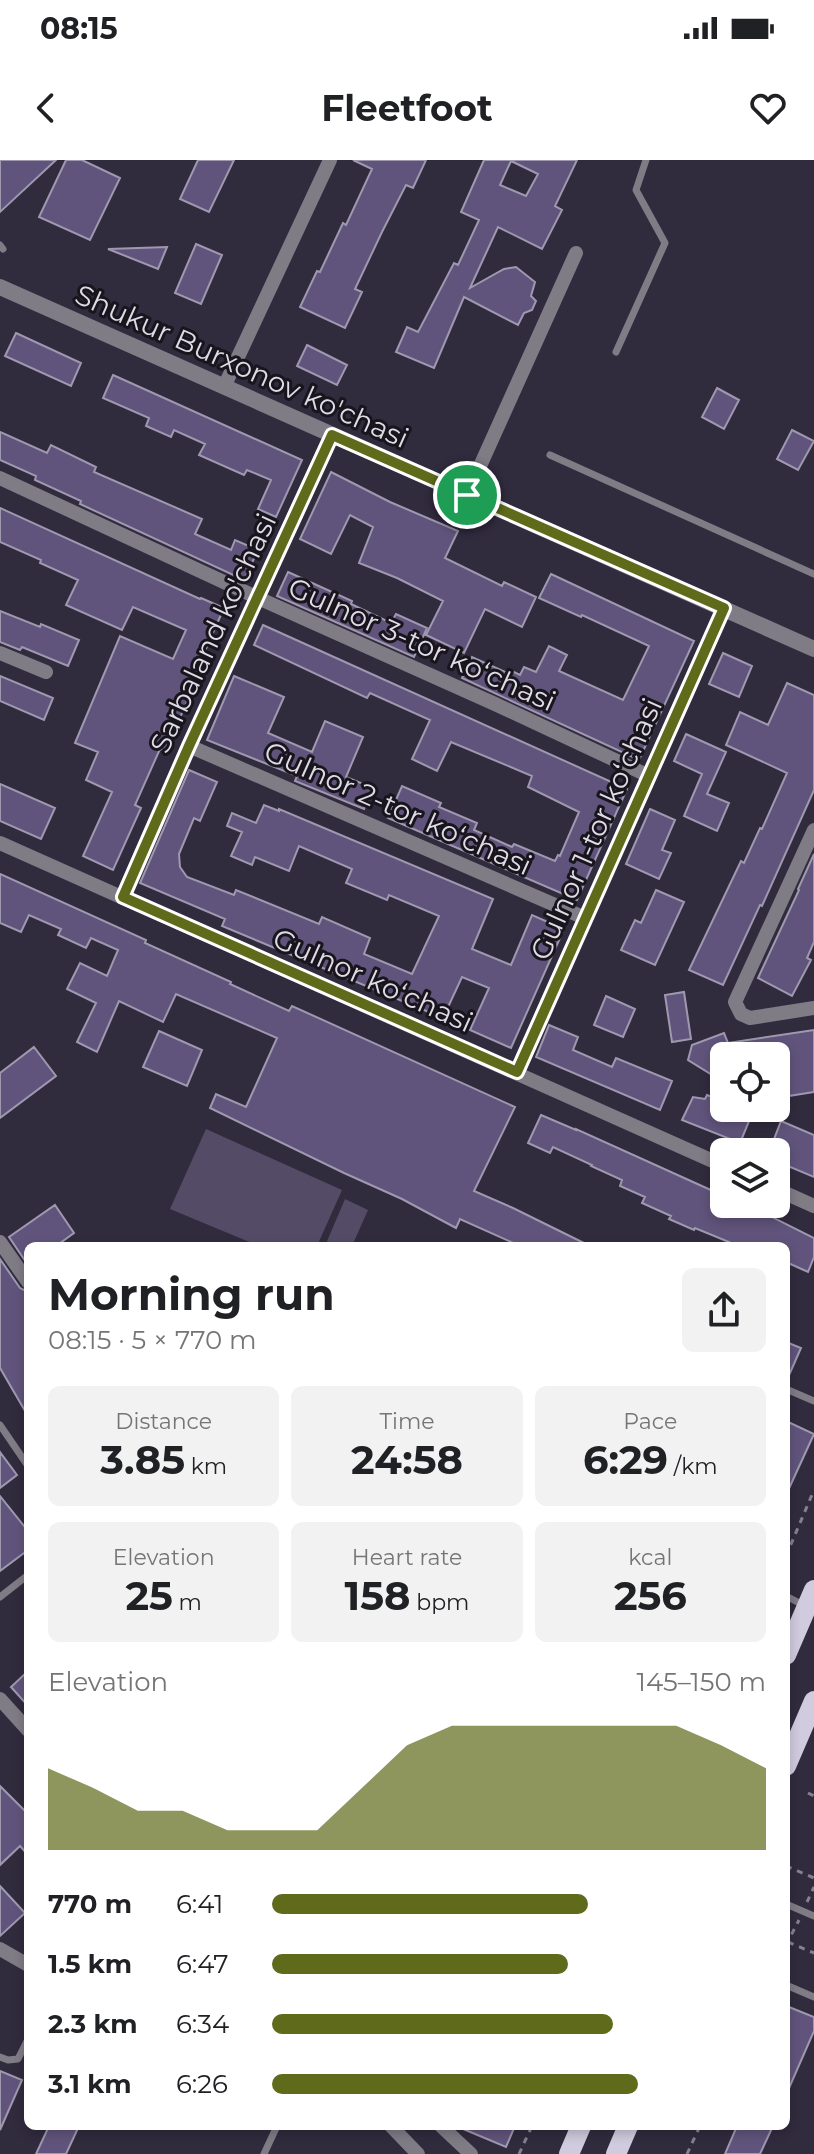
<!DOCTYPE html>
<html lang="en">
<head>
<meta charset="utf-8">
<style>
  body { margin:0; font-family:Montserrat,sans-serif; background:#f2f2f2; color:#202124; height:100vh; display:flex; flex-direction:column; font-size:30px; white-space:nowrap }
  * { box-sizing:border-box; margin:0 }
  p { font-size:26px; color:#757577 }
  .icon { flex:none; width:44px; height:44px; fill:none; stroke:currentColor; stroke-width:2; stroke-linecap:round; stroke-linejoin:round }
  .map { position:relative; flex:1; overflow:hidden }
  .sheet { position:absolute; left:24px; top:1082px; width:766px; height:888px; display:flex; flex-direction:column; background:#fff; border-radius:12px; box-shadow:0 4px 12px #0003 }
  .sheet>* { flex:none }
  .controls { position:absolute; left:710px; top:882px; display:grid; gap:16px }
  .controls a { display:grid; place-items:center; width:80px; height:80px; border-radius:12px; background:#fff; box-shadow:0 4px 12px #0003; font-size:40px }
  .pin { position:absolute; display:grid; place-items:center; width:68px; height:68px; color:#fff; margin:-34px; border:4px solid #fff; border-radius:50%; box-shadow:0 2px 8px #0007 }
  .round { display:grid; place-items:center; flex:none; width:84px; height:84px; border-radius:12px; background:#f2f2f2 }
  .headline { display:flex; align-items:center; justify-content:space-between; height:136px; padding:0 24px }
  h1 { font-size:44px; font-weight:700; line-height:60px }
  .metrics { display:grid; grid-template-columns:repeat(3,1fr); gap:12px; height:136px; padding:8px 24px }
  .metrics div { display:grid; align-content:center; border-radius:12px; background:#f2f2f2; text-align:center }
  .metrics b { font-size:40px; font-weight:700 }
  .metrics small { font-size:22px; font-weight:400 }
  .metrics p { font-size:22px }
  .chart { height:224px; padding:16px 24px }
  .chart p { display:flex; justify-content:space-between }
  .chart svg { width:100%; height:144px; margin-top:8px; fill:#5f6b1b; opacity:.7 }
  ul { padding:0 24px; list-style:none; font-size:26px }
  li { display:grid; grid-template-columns:128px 96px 1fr; align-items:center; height:60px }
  li i { height:20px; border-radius:10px; background:#5f6b1b }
  .status { display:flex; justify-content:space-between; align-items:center; height:56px; padding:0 40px; background:#fff; direction:ltr }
  .status svg { height:22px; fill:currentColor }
  header { display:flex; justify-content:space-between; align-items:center; height:104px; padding:0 24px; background:#fff; font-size:36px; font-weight:700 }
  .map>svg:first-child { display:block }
</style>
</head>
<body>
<div class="status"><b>08:15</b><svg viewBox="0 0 49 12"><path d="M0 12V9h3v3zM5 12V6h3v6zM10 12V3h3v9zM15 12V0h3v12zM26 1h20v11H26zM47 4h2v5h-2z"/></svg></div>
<header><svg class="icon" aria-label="back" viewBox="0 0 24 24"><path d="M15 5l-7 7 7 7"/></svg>Fleetfoot<svg class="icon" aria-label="heart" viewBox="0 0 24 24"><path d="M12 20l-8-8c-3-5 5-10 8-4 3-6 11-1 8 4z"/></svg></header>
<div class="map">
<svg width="814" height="1994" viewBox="0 0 814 1994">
  <rect width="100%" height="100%" fill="#312b3e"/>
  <!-- pitch -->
  <path fill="#544c67" d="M206 969 342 1030 317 1086H259L170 1049Z
    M345 1039 368 1050 352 1086H325Z"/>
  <!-- building -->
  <path fill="#61547c" stroke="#9f99b0" stroke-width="2" fill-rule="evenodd" d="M0 0H56L0 52Z
    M66 0H82L120 18 90 80 39 57Z
    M198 0H234L209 52 180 39Z
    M353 0H426L413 28 406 25 382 72 355 129 362 132 345 168 300 147 317 111 320 112 343 63 346 65 372 9Z
    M484 0H577L555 46 562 50 542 89 498 67 470 128 504 109 516 107 535 122 531 136 536 141 532 150 524 153 518 165 464 137 434 208 396 192 407 167 418 172 454 103 458 105 479 60 461 52ZM511 1 538 14 526 36 500 25Z
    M196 84 222 95 201 144 175 133Z
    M167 87 158 109 108 89Z
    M16 173 81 203 71 226 5 196Z
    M307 185 347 205 337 225 297 206Z
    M113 215 302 300 276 357 258 349 271 320 247 310 244 315 199 295 205 284 174 270 171 277 146 266 149 258 103 238Z
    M717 228 739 240 724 269 702 257Z
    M792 270 814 281 798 310 777 299Z
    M0 272 47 293 51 285 96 307 94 312 202 359 195 374 231 390 235 380 258 390 244 420 80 344 81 341 35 320 36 316 0 300Z
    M331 312 390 342 458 371 445 398 502 426 504 422 536 437 522 467 485 449 464 493 426 475 443 441 397 418 359 403 373 367 350 355 331 394 300 379Z
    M0 348 200 439 201 438 224 448 197 509 201 511 165 591 160 589 135 645 141 648 113 710 83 696 112 632 86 620 98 592 75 583 120 476 173 499 186 470 133 447 122 470 66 445 78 420 40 403 41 400 0 382Z
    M288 412 352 441 351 444 391 463 396 454 427 468 414 497 277 436Z
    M551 414 694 481 639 600 462 518 472 497 510 514 512 511 520 515 524 507 536 512 549 486 567 495 559 511 623 540 649 486 582 455 581 457 539 438Z
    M0 451 40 467 41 464 79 480 68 506 22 487 20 490 0 482Z
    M263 465 627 629 577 740 388 658 402 626 441 643 439 647 477 663 474 670 512 687 514 684 555 701 558 695 560 696 579 652 528 627 532 616 451 582 437 611 412 599 430 560 370 533 367 538 254 485Z
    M723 493 752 506 739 537 709 524Z
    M0 516 53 538 44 560 0 541Z
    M234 516 284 537 268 573 312 592 325 561 363 577 346 617 373 628 364 649 295 621 297 616 207 580Z
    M787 523 814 535V630L762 746 760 745 723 825 689 810 741 701 744 703 760 668 762 669 787 613 726 585 740 552 768 565Z
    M686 574 726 592 707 634 729 643 717 671 684 656 702 614 674 601Z
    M189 610 217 622 200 661 194 658 179 694 180 707 187 717 234 735 236 730 319 764 322 757 370 778 364 794 412 814 439 756 389 735 387 740 346 723 352 709 299 686 289 711 255 697 252 705 231 696 242 672 227 666 232 653 256 663 264 645 279 651V649L493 739 472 789 511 805 532 755 564 769 511 888 470 870 489 828 462 817 443 858 222 766 225 759 140 723Z
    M0 624 55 648 41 679 0 661Z
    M650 649 675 660 662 690 671 693 659 719 626 704Z
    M814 694V782L807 798 811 800 792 836 758 818 799 730 798 729Z
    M0 714 146 780 145 783 231 822 230 824 289 851 292 846 515 947 474 1031 513 1048 590 1086H520L460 1059 456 1068 402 1039 344 1013 210 948 216 934 246 947 277 878 176 834 163 862 119 841 97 892 77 882 96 843 67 829 80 803 107 816 118 790 91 778 86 788 58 775 61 769 29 755 21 772 0 763Z
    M656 730 684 742 655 805 621 790 635 760 641 763Z
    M684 832 691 879 672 882 665 835Z
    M606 836 635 849 623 877 594 865Z
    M549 865 578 877 573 890 612 907 616 898 672 921 660 950 536 897Z
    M814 870V932L776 938V896H724V906H721L717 918 688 900 692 885 724 873 728 883Z
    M159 871 202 890 187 926 143 907Z
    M34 887 56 916 0 958V913Z
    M707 935 724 942V948H738L752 954 740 983 682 960 693 937 705 939Z
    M541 955 576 970V969L724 1036V1044H746L814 1078V1097L808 1112 786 1102V1086H727L729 1082 695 1068 694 1070 669 1059 671 1056 642 1043 645 1037 620 1026 622 1020 591 1006 592 1005 553 987 550 993 528 983Z
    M781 961 814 975V1017L776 1001V992H769Z
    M55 1045 74 1073 56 1086H28V1105L9 1077Z
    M0 1099 20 1128 28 1132V1256L0 1208Z
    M786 1182 801 1188 786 1222Z
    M786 1261 814 1274 786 1335Z
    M0 1292 17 1315 0 1328Z
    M0 1336 28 1371V1390L0 1411Z
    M28 1511V1546L11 1527Z
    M0 1626 28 1654V1695L20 1686 0 1705Z
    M0 1726 25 1753 0 1776Z
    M789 1847 814 1857V1871L786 1935V1855Z
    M0 1911 22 1920 0 1970Z
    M49 1966H79L66 1994H36Z
    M456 1966H515L506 1987Z
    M737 1966H773L760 1994H725Z"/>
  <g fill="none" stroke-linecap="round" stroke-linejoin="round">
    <!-- path -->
    <path stroke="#868191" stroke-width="3" stroke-dasharray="6 6" stroke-linecap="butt" d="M786 1396 814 1330
      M808 1633 814 1636
      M786 1706 814 1718
      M807 1742 814 1727
      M788 1782 814 1793
      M786 1785 799 1760
      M519 1994 532 1966
      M687 1994 700 1966"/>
    <!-- service -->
    <path stroke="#7f7c86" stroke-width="7" d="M0 85 3 89
      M616 192 665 83 636 30 646 0
      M550 295 814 414
      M786 1229 814 1241
      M0 1265 28 1306
      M786 1436 805 1446
      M0 1437 28 1415
      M786 1744 814 1756
      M786 1825 814 1837
      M0 1897 8 1900 18 1899 28 1879
      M264 1994 277 1966"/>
    <!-- minor -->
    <path stroke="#7f7c86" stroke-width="14" d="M224 227 330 0
      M0 318 258 438 495 544 649 616
      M467 335 576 93
      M0 493 46 512
      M189 586 585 758
      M814 670 735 842 741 854 750 858 814 848
      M0 683 724 1006
      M123 737 189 586 332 275
      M517 912 724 448
      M776 1029 814 1046
      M0 1082 28 1122
      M0 1539 28 1570
      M0 1789 28 1805
      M391 1966 418 1994
      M441 1966 471 1994"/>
    <!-- tertiary -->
    <path stroke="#7f7c86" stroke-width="16" d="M0 127 814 489"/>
    <!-- primary -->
    <path stroke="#d1cbdf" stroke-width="20" d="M786 1495 814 1430
      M786 1606 814 1541
      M569 1994 581 1966
      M616 1994 628 1966"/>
  </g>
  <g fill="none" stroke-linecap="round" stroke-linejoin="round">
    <!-- route casing -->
    <g stroke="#fff" stroke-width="16">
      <path id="route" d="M332 275 724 448 517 912 123 737 189 586Z"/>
    </g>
    <!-- route -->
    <use href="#route" stroke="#5f6b1b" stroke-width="10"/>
  </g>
  <g text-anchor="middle" stroke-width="6" stroke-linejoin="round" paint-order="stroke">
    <!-- street labels -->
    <g font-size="28" fill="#dedbe7" stroke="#18151d">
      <text transform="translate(242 206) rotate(24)" y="10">Shukur Burxonov ko'chasi</text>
      <text transform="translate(213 473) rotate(-65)" y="10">Sarbaland ko'chasi</text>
      <text transform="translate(422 484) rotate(24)" y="10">Gulnor 3-tor koʻchasi</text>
      <text transform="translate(398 648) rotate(24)" y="10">Gulnor 2-tor koʻchasi</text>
      <text transform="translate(596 669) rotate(-66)" y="10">Gulnor 1-tor koʻchasi</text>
      <text transform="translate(373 820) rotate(24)" y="10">Gulnor koʻchasi</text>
    </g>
  </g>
</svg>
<div class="controls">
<a><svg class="icon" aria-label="locate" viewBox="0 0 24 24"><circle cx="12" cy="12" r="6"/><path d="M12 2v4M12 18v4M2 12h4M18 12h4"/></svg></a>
<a><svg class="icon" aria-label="layers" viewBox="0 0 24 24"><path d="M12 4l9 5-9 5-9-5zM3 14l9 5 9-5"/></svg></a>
</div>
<div class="pin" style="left:467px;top:335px;background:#1e9e55"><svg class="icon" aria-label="arrive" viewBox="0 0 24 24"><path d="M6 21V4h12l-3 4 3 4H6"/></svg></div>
<section class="sheet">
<div class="headline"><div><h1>Morning run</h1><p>08:15 · 5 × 770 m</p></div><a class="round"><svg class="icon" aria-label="share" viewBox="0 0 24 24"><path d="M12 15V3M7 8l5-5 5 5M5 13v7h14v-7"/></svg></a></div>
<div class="metrics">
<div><p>Distance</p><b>3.85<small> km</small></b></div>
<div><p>Time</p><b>24:58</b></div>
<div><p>Pace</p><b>6:29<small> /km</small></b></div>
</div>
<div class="metrics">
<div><p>Elevation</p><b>25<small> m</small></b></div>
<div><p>Heart rate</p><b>158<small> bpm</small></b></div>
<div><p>kcal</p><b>256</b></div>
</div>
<div class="chart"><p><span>Elevation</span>145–150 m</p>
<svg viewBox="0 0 160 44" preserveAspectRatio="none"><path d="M0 44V19L10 25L20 32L30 32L40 38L50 38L60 38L70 25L80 12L90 6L100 6L110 6L120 6L130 6L140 6L150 12L160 19V44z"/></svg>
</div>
<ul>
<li><b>770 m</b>6:41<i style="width:64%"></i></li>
<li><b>1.5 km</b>6:47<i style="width:60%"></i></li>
<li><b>2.3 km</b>6:34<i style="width:69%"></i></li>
<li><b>3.1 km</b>6:26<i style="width:74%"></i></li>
</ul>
</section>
</div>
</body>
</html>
